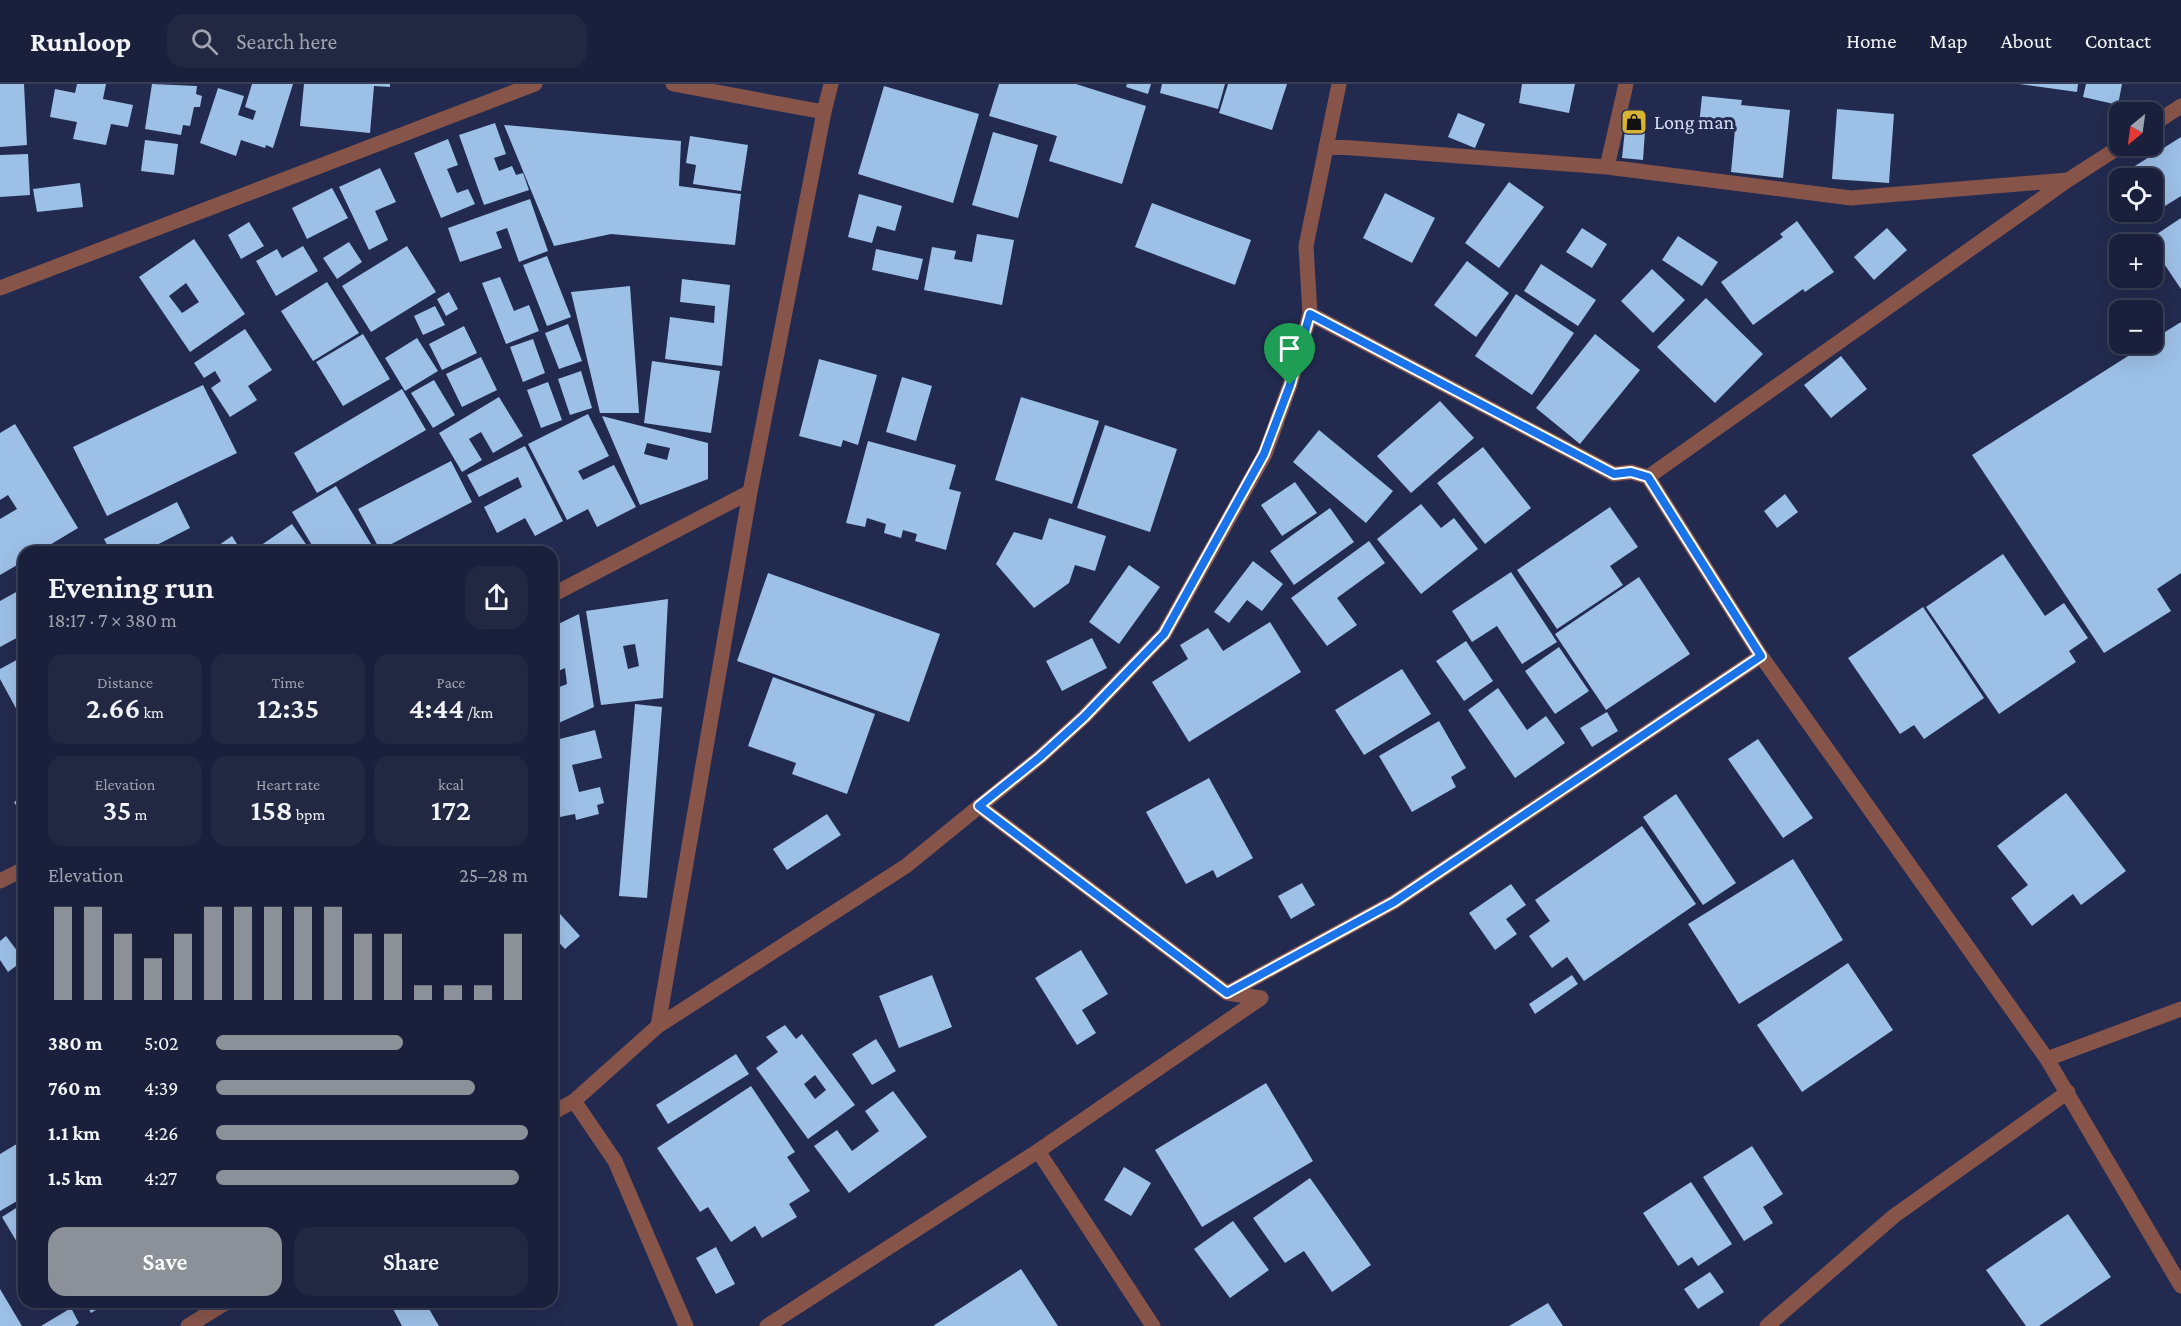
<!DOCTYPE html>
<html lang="en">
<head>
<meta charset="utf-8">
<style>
  body { margin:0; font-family:"Crimson Pro",serif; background:#232842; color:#f1f3f6; height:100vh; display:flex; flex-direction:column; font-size:22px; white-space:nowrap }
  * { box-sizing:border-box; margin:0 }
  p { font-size:20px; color:#9fa3af }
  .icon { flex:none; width:33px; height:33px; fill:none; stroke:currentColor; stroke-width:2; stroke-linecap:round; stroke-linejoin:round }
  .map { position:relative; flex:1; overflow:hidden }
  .drawer { position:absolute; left:18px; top:462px; width:540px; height:762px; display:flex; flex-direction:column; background:#1a203b; border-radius:18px; box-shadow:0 6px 24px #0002,0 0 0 2px #383e55 }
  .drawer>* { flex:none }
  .needle { width:39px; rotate:209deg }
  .controls { position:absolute; left:2109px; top:18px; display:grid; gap:12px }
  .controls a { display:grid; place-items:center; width:54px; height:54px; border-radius:12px; background:#1a203b; box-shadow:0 6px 24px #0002,0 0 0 2px #383e55; font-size:30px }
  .pin { position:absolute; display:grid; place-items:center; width:51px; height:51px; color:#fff; margin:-62px -26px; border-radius:50% 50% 50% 0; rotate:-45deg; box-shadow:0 0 6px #0007 }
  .pin .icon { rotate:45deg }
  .round { display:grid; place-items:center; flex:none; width:63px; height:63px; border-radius:18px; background:#232842 }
  .summary { display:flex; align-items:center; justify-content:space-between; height:102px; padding:0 30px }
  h1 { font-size:33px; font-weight:600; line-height:45px }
  .metrics { display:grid; grid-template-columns:repeat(3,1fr); gap:9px; height:102px; padding:6px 30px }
  .metrics div { display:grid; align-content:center; border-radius:15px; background:#232842; text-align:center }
  .metrics b { font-size:30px; font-weight:600 }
  .metrics small { font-size:16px; font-weight:400 }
  .metrics p { font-size:16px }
  .chart { height:168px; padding:12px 30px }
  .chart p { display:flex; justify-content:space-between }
  .chart svg { width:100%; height:108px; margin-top:6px; stroke:#8c9099; stroke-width:6 }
  .button { display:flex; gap:12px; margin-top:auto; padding:12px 30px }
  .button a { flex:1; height:69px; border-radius:18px; background:#8c9099; color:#fff; font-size:24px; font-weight:600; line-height:69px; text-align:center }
  .button a+a { background:#232842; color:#f1f3f6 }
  ul { padding:0 30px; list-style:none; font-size:20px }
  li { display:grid; grid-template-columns:96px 72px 1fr; align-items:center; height:45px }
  li i { height:15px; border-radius:8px; background:#8c9099 }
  header { display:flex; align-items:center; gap:36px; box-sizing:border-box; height:84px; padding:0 30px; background:#1a203b; border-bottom:2px solid #383e55 }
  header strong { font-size:28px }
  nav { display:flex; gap:33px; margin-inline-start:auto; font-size:21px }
  .search { width:420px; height:54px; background:#232842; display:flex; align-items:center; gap:15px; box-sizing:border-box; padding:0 21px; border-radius:18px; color:#9fa3af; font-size:22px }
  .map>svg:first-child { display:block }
</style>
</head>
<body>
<header>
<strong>Runloop</strong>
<div class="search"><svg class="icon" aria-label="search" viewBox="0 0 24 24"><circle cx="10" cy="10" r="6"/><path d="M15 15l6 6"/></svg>Search here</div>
<nav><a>Home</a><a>Map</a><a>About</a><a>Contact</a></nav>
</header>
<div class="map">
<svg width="2181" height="1242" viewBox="0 0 2181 1242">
  <rect width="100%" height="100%" fill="#222a4f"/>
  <!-- building -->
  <path fill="#9dc0e7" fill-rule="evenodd" d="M0 0H24L27 61 0 63Z
    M77 0H106L103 15 133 21 128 43 111 40 106 61 73 55 77 38 50 33 55 5 75 9Z
    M152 0 197 2 196 10 202 12 200 23H194L190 42 183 41 181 51 145 45Z
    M252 0H293L273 64 266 61 265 64 241 56 236 72 200 59 218 4 244 12 238 31 253 36 256 27 245 23Z
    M304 0H390V3L374 2 370 49 300 42Z
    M999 0H1076L1146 22 1122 100 1049 77 1057 52 989 32Z
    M1127 0H1151L1148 10 1126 3Z
    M1162 0H1225L1218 25 1160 9Z
    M1228 0H1287L1272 46 1219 29Z
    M1522 0H1575L1569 29 1519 19Z
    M2019 0H2078L2077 8Z
    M2086 0H2122L2118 21 2083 13Z
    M884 2 979 30 953 119 858 90Z
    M1702 12 1742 16 1741 21 1790 26 1783 94 1731 88 1735 45 1699 41Z
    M1837 25 1894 30 1889 99 1832 95Z
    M1458 29 1485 40 1475 64 1448 53Z
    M495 39 506 70 494 74 499 87 512 82 516 91 523 89 529 106 484 121 459 51Z
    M504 41 681 57 679 102 741 110 735 161 611 150 554 162Z
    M1625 45 1645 47 1643 76 1622 74Z
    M993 48 1038 61 1018 134 972 121Z
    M690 52 748 61 741 107 693 100 696 81 686 79Z
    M2181 53V112L2138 139 2130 128H2152V94H2120V110L2111 97Z
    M448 55 458 81 447 85 457 109 468 105 475 120 441 134 414 69Z
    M145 56 178 60 174 91 141 87Z
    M28 70 30 111 0 113V71Z
    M380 84 396 118 375 127 388 156 369 166 339 103Z
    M1509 98 1544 123 1499 184 1465 159Z
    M80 99 83 123 37 128 33 105Z
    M332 104 348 134 307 155 292 124Z
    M1385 109 1435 134 1412 179 1363 154Z
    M859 110 902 122 895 147 877 142 872 159 848 153Z
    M530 115 548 167 519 178 507 144 496 148 502 164 460 178 448 144Z
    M1152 119 1251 156 1235 201 1135 163Z
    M2181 134V205L2148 156Z
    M1797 137 1834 188 1805 208 1803 205 1753 241 1721 198 1783 153 1780 150Z
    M249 138 264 162 241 175 228 151Z
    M1582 144 1607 160 1592 184 1566 168Z
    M1887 144 1907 166 1874 196 1854 173Z
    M977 150 1014 156 1002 221 924 206 932 163 956 167 954 175 972 178Z
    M1678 152 1718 178 1702 202 1662 176Z
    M194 155 245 230 190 268 139 193ZM186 199 199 218 182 229 169 212Z
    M349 158 362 178 337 195 323 174Z
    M303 162 318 187 276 212 256 177 277 165 282 174Z
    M407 162 436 208 371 248 342 202Z
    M876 165 923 175 918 196 872 186Z
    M547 172 571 233 547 242 523 181Z
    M1467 177 1509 209 1476 253 1434 221Z
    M1541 180 1596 216 1578 242 1524 207Z
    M1652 185 1685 216 1653 249 1621 217Z
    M500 193 514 227 529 221 539 247 506 260 482 199Z
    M682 195 730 201 722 282 665 275 670 233 714 239 715 222 680 218Z
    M327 198 359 249 313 277 281 227Z
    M630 202 639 329H600L571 208Z
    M449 208 458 225 446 232 437 215Z
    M1516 210 1574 249 1532 311 1475 272Z
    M1706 214 1763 270 1715 319 1657 263Z
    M435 222 445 241 423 251 414 232Z
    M2181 238V489L2157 505 2171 527 2104 569 1972 371 2147 260H2152V256Z
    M568 240 582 277 559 285 545 249Z
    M464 242 477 269 442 286 429 260Z
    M245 245 272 286 248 302 257 316 230 333 211 304 221 297 215 287 204 294 194 279Z
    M363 250 390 295 343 322 316 278Z
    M1595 250 1640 286 1580 360 1536 324Z
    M417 254 438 287 405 307 385 274Z
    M533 255 545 289 523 298 510 263Z
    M1841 272 1867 305 1831 334 1804 301Z
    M481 273 497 306 462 323 446 290Z
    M819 275 877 291 858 361 843 356 841 363 799 352Z
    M652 277 720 287 711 349 644 339Z
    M581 287 592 324 570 331 558 295Z
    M902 293 932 302 916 357 886 348Z
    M434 296 455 331 433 344 411 309Z
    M548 298 562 336 541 344 527 306Z
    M203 301 237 369 107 432 73 363Z
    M402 305 426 346 317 409 294 369Z
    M499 313 523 352 493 369 481 348 469 355 482 376 462 388 439 349Z
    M1021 313 1099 337 1072 420 995 396Z
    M1440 317 1474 354 1411 409 1377 372Z
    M588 330 609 372 578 387 583 396 614 381 636 423 597 443 588 425 567 436 528 360Z
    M602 332 708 359V395L640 421ZM647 359 670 364 667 376 644 370Z
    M15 340 78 444 38 468H24V477L0 491V435L17 425 8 411 0 416V349Z
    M1105 341 1177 365 1150 448 1077 424Z
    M1319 346 1393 407 1366 439 1293 378Z
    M868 357 956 381 949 405 961 408 946 466 915 457 917 450 903 446 901 454 884 449 886 440 867 434 865 443 846 439Z
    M525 362 563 437 535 452 525 434 497 449 484 423 522 403 518 393 479 413 467 391Z
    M1483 363 1531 424 1485 460 1437 399Z
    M451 377 472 418 380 466 358 425Z
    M1295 398 1317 429 1282 452 1261 421Z
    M336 402 376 468H316L292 428Z
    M1785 410 1798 428 1777 444 1764 427Z
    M177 418 190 444 143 468H111L104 455Z
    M1421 420 1441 444 1454 434 1478 465 1421 510 1377 455Z
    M1610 423 1638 463 1610 482 1623 501 1557 545 1517 486Z
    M1330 424 1354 458 1294 501 1270 467Z
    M1049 434 1106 452 1095 487 1075 481 1069 499 1034 524 996 480 1014 448 1042 456Z
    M292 440 310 466 306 468H251Z
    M232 452 242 468H209Z
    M1369 457 1385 479 1337 514 1357 541 1327 562 1291 514Z
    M2003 470 2045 532 2064 519 2088 554 2069 567 2076 578 1999 630 1926 523Z
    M1253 477 1283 500 1262 527 1247 516 1229 539 1214 528Z
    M1129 481 1160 503 1119 560 1089 538Z
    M1511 488 1557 558 1522 580 1497 542 1472 558 1452 527Z
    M768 489 940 550 909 638 737 577Z
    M1639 493 1690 570 1606 626 1555 550Z
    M18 507 24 519V550L0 563V517Z
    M668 515 663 614 601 621 586 527ZM635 560 639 582 628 585 623 562Z
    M1923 523 1984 614 1924 655 1914 641 1900 650 1848 574Z
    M579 530 594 623 552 642V606L567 600 565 584 552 590V543Z
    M1270 538 1301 588 1189 658 1152 598 1188 575 1180 561 1208 544 1223 567Z
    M1092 554 1107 584 1062 607 1046 577Z
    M1466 557 1493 597 1464 617 1436 577Z
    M1559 563 1589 607 1555 630 1525 587Z
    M24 572V639L0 595V585Z
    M1402 585 1431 630 1364 671 1335 626Z
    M773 593 875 630 847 710 792 690 796 679 748 662Z
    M1498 604 1527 646 1546 632 1565 659 1515 694 1468 626Z
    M635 620 662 623 647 814 619 812Z
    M1607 628 1618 647 1592 663 1580 644Z
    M1439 637 1466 684 1451 693 1456 703 1412 728 1379 672Z
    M595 646 602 674 572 681 579 708 600 703 604 719 597 721 599 730 576 736 575 730 555 734 552 724V657Z
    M1758 655 1813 734 1783 754 1728 675Z
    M1209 694 1253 774 1217 794 1213 786 1186 800 1146 728Z
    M2066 709 2126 787 2081 821 2073 810 2032 842 2011 814 2028 801 1997 762Z
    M1676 710 1736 799 1703 821 1643 733Z
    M24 712V735L14 718Z
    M827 730 841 751 787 786 773 765Z
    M1642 742 1696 820 1584 897 1567 873 1552 884 1529 852 1550 837 1535 816Z
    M1793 775 1843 856 1739 920 1688 840Z
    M1302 799 1315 821 1291 835 1278 812Z
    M1511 800 1526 821 1506 835 1517 850 1495 866 1469 829Z
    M552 821 580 852 565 865 552 851Z
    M6 852 24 876 8 888 0 876V857Z
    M1081 866 1108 910 1082 926 1096 949 1077 961 1035 894Z
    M1848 879 1893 946 1802 1008 1757 941Z
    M932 891 952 943 899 964 879 912Z
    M1572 891 1578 900 1535 930 1529 920Z
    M785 941 796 955 802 950 855 1021 808 1055 756 984 778 968 766 953ZM815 991 826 1006 815 1015 804 1000Z
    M876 955 896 987 872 1001 852 970Z
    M736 970 749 990 668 1040 656 1021Z
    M1266 999 1313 1077 1202 1143 1155 1066Z
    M751 1002 795 1068 787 1073 810 1107 789 1120 797 1133 762 1154 755 1142 731 1158 708 1123 700 1128 657 1064Z
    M893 1007 927 1053 849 1109 814 1062 837 1046 852 1067 879 1047 865 1027Z
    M20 1058 24 1064V1113L0 1127V1070Z
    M1752 1062 1783 1110 1763 1123 1773 1139 1744 1157 1703 1093Z
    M1124 1083 1151 1099 1131 1132 1104 1116Z
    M1310 1094 1371 1181 1332 1208 1304 1167 1285 1179 1253 1134Z
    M1691 1098 1732 1160 1698 1182 1692 1173 1678 1182 1643 1129Z
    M24 1119V1170L2 1133Z
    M2068 1130 2111 1193 2039 1242H2026L1986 1186Z
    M1233 1137 1269 1186 1230 1214 1194 1165Z
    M716 1163 735 1200 716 1210 696 1174Z
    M1021 1185 1058 1242H933Z
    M1710 1188 1724 1208 1698 1225 1684 1205Z
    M0 1205 22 1242H0Z
    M85 1218H109L91 1229Z
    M401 1218H425L439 1242H402L392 1223Z
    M1548 1219 1563 1242H1509Z
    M71 1224 79 1239 75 1242H41Z"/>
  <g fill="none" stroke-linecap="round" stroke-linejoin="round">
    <!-- minor -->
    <path stroke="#87544a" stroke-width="15" d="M673 0 824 28
      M2152 41 2181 22
      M1326 62 1607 83 1851 114 2068 96
      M1607 83 1626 0
      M0 204 535 0
      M1310 230 1614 390 1631 388 1648 393 1761 572 2047 975 2181 1202
      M1648 393 2068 96 2121 62
      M552 511 750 408
      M979 722 1227 909
      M0 797 24 785
      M658 942 750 408 824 28 831 0
      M2047 975 2181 925
      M574 1017 615 1077 686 1242
      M552 1029 574 1017 658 942 906 782 1040 673 1084 633 1164 550 1265 370 1290 301 1310 230 1306 162 1339 0
      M1038 1067 1153 1242
      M188 1242 227 1218
      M767 1242 1038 1067 1261 914 1227 909 1394 818 1761 572
      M1767 1242 1894 1132 2068 1008"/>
  </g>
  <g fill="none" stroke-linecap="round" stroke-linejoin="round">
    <!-- route casing -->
    <g stroke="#fff" stroke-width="12">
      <path id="route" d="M1310 230 1614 390 1631 388 1648 393 1761 572 1394 818 1227 909 979 722 1040 673 1084 633 1164 550 1264 370 1290 301Z"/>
    </g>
    <!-- route -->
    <use href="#route" stroke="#1a73e8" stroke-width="8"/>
  </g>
  <!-- icons -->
  <defs>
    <g id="shop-square" transform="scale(1.35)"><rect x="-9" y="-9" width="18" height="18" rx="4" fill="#d9b334" stroke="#222a4f"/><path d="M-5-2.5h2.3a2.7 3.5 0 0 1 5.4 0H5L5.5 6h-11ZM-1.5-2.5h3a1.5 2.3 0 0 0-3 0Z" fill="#111"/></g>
  </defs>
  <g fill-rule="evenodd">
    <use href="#shop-square" x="1634" y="38"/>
  </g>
  <g text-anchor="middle" stroke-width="6" stroke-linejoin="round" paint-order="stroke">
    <!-- poi labels -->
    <g font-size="20" fill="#d8dff7" stroke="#222a4f" text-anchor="start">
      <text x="1654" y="45">Long man</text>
    </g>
  </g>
</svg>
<div class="controls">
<a><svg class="needle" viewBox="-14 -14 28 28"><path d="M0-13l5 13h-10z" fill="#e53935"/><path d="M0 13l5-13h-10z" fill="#9fa3af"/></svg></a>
<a><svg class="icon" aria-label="locate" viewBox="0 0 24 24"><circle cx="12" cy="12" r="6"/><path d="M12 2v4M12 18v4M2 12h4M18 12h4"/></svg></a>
<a>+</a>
<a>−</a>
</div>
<div class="pin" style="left:1290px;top:301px;background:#1e9e55"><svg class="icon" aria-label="arrive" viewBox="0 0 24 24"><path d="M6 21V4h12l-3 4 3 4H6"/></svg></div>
<section class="drawer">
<div class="summary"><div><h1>Evening run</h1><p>18:17 · 7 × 380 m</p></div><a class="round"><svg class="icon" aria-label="share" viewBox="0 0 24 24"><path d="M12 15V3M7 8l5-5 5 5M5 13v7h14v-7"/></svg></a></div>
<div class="metrics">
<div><p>Distance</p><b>2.66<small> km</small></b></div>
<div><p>Time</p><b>12:35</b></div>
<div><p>Pace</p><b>4:44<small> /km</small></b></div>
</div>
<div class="metrics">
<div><p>Elevation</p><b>35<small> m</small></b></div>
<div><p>Heart rate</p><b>158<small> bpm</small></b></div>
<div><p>kcal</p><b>172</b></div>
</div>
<div class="chart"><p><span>Elevation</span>25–28 m</p>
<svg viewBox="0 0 160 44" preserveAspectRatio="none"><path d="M5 44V6M15 44V6M25 44V17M35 44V27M45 44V17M55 44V6M65 44V6M75 44V6M85 44V6M95 44V6M105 44V17M115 44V17M125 44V38M135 44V38M145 44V38M155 44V17"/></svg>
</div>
<ul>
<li><b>380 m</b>5:02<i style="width:60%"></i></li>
<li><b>760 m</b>4:39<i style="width:83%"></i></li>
<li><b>1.1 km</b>4:26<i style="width:100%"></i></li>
<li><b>1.5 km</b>4:27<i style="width:97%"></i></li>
</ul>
<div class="button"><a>Save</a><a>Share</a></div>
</section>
</div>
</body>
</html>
